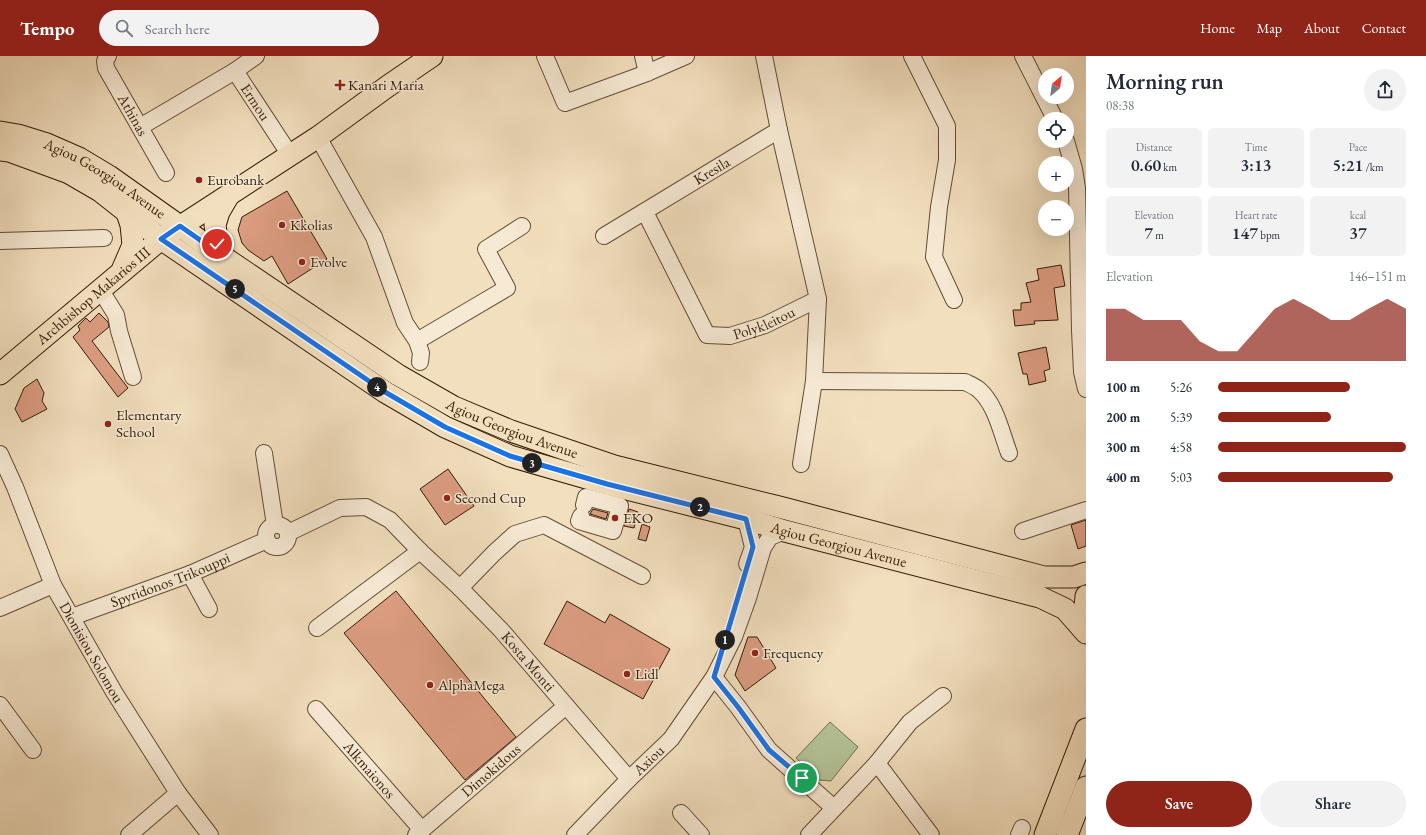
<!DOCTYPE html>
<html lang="en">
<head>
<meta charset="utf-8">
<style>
  body { margin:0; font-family:"EB Garamond",serif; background:#f2f2f3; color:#1f2937; height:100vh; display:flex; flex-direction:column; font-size:15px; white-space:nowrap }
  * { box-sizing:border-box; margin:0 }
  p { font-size:13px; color:#747a83 }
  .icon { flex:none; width:22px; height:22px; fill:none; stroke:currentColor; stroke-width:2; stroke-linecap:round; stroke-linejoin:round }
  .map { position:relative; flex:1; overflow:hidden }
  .sheet { display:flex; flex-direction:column; background:#fff; width:340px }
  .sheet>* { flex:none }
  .needle { width:26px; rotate:29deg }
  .fabs { position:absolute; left:1038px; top:12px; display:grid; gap:8px }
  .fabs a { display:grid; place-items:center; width:36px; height:36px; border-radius:50%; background:#fff; box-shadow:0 4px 16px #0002; font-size:20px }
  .pin { position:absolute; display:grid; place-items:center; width:34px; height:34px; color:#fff; margin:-17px; border:2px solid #fff; border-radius:50%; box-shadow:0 1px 4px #0007 }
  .km { position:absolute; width:20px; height:20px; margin:-10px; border-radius:50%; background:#222; color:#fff; font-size:11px; line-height:20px; text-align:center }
  .round { display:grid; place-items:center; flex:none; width:42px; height:42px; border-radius:21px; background:#f2f2f3 }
  .summary { display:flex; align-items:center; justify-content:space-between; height:68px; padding:0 20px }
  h1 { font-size:22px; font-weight:600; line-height:30px }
  .figures { display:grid; grid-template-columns:repeat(3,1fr); gap:6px; height:68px; padding:4px 20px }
  .figures div { display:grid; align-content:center; border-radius:6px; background:#f2f2f3; text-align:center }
  .figures b { font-size:17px; font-weight:600 }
  .figures small { font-size:11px; font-weight:400 }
  .figures p { font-size:11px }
  .chart { height:112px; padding:8px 20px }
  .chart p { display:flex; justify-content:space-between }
  .chart svg { width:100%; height:72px; margin-top:4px; fill:#8f2418; opacity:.7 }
  .primary-button { display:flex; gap:8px; margin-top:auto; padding:8px 20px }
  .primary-button a { flex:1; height:46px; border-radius:24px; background:#8f2418; color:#fff; font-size:16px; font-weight:600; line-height:46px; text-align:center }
  .primary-button a+a { background:#f2f2f3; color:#1f2937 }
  ul { padding:0 20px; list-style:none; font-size:13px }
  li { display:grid; grid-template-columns:64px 48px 1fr; align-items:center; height:30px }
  li i { height:10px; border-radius:5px; background:#8f2418 }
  header { display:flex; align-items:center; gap:24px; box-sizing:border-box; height:56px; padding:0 20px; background:#8f2418; color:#fff }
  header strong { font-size:19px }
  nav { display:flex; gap:22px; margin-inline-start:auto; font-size:14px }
  .search { width:280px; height:36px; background:#f2f2f3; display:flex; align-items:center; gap:10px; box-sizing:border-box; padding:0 14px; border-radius:22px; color:#747a83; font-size:15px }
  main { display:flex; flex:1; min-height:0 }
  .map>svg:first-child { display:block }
</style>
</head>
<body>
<header>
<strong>Tempo</strong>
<div class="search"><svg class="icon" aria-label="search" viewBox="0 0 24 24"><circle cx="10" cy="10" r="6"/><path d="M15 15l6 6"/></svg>Search here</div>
<nav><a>Home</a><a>Map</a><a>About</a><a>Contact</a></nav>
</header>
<main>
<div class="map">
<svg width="1086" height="779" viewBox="0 0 1086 779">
  <rect width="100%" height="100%" fill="#f2dfbe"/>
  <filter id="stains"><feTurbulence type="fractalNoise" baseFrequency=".005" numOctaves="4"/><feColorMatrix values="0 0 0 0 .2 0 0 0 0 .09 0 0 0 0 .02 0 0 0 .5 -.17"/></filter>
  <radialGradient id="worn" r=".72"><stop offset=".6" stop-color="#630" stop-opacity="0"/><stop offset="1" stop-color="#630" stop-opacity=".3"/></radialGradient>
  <!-- green -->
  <path fill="#b4c397" stroke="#74704e" d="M830 666 858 691 831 725 819 724 796 702Z"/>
  <!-- building -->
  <path fill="#dd9d82" stroke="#331c06" d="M287 135 327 203 288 228 272 200 264 205 248 194 242 187 238 174 242 161Z
    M1061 209 1065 230 1054 232 1058 264 1034 265 1035 268 1015 270 1013 254H1021V247L1031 246 1026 227 1039 224 1037 213Z
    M99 257 108 266 109 271 92 285 128 332 118 341 73 281 80 274 78 270 86 262 90 266Z
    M1046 291 1050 313 1044 315 1046 325 1029 329 1027 318H1023L1018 297Z
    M37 323 44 337 42 345 47 353 22 366 15 353 24 332Z
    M448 413 474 450 445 469 420 433Z
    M593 453 608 457 606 463 590 458Z
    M629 453 638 456 634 472 624 470Z
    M1086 464V490L1078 493 1071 469Z
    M642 468 650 471 646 485 638 483Z
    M396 535 516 681 465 724 344 577Z
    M567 545 605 567 610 558 670 593 643 643 544 588Z
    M748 581H757L776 612 745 635 735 619Z"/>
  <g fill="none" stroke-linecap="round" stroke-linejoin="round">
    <!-- minor casing -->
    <g stroke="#634d34" stroke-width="18">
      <g id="minor">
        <path id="s1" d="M108 0 105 5 106 12 166 117"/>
        <path id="s2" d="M256 0 235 15 290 99"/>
        <path d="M545 0 565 47 647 17 686 0"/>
        <path d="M643 0 647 17"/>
        <path d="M764 0 779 74 818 243 814 325 801 408"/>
        <path d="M912 0 947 70V104L939 151 934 201 954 244"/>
        <path d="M1023 0 1055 63"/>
        <path d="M140 71 235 15"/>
        <path d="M318 81 374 181 405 267 417 285 421 297 420 306"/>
        <path d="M1066 85 1074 113 1077 132 1080 274 1082 316 1086 333"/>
        <path id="s3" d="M645 156 707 279 730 280 765 269 818 243"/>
        <path id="s4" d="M604 180 779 74"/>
        <path d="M0 185 104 182"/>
        <path d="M100 233 116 259 119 275 133 321"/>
        <path d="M417 285 507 232 486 193 522 170"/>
        <path d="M814 325 965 326C969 328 974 330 978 333 996 348 1001 376 1009 397"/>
        <path d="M264 397 275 469"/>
        <path id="s5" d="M0 398 15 431 53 529 114 636 178 737 210 779"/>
        <path d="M581 460 579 465 613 475 620 450 586 441 584 449"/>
        <path d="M746 463 753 491 747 508"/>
        <circle cx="277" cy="480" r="11"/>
        <path d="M1023 475 1086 454"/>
        <path id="s6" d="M288 477 340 452 366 451 390 464 420 495 460 532 501 574 629 723"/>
        <path d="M190 518 209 553"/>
        <path d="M460 532 494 497 515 478 544 469 642 520"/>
        <path d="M0 552 53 529"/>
        <path id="s7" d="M72 561 190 518 267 484"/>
        <path d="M317 572 420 495"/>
        <path d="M714 621 738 651 769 694 834 752"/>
        <path d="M0 649 33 694"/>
        <path id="s8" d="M316 653 422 774"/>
        <path d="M877 707 931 779"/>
        <path d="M681 757 701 779"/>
        <path d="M129 779 178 737"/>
        <path id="s9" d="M416 779 566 650"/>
        <path id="s10" d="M575 779 629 723 671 683 714 621 734 581 748 542 763 492 770 481 785 475"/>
        <path d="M809 779 877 707 910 666 943 640"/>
        <path d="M1019 779 1022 772"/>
      </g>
    </g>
    <!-- major casing -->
    <g stroke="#331c06" stroke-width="23">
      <g id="major">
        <path id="s11" d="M0 76 18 79 47 88 79 102 109 120 219 198 398 319 454 351 511 375 614 410 783 452 1044 521H1074L1086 517"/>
        <path id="s12" d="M0 94 9 95 69 117 100 135 161 183 385 336 445 371 510 400 607 428 746 463 785 475 1040 541 1065 553 1086 577"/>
        <path d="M219 198 215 169 219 156 229 139"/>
        <path d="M123 212 133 189 131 169 127 157"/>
        <path id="s13" d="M0 318 161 183 318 81 388 30 432 0"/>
        <path d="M1086 540 1084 561 1086 569"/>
        <path d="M1045 779 1086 673"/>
        <path d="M1067 779 1086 731"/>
      </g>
    </g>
    <!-- minor -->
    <use href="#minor" stroke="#f7ead5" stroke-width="16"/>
    <!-- major -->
    <use href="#major" stroke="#f2dfbe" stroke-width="21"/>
  </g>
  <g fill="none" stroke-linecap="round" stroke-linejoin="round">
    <!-- route casing -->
    <g stroke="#fff" stroke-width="8">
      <path id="route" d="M217 188 220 198 180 170 161 183 385 336 445 371 510 400 607 428 746 463 753 491 714 621 738 651 769 694 802 722"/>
    </g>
    <!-- route -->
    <use href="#route" stroke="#1a73e8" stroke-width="5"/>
  </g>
  <!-- markers -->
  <g fill="#8f2418" stroke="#f7ead5" stroke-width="1.5">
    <path d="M338 23h4v4h4v4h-4v4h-4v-4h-4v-4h4z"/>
    <circle cx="199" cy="124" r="4"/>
    <circle cx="282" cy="169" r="4"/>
    <circle cx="302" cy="206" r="4"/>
    <circle cx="108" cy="368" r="4"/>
    <circle cx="447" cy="442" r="4"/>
    <circle cx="615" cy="462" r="4"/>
    <circle cx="755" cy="597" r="4"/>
    <circle cx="627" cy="618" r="4"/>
    <circle cx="430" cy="629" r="4"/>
  </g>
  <g text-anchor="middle" stroke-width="3" stroke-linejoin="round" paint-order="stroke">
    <!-- poi labels -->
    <g font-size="15" fill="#331c06" stroke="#f7ead5" text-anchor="start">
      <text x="348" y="34">Kanari Maria</text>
      <text x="207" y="129">Eurobank</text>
      <text x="290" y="174">Kkolias</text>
      <text x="310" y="211">Evolve</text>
      <text x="116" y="364">Elementary<tspan x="116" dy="17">School</tspan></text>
      <text x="455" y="447">Second Cup</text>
      <text x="623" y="467">EKO</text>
      <text x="763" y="602">Frequency</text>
      <text x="635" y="623">Lidl</text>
      <text x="438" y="634">AlphaMega</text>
    </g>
    <!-- street labels -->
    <g font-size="15" fill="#331c06" stroke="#f7ead5">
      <text dy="5" stroke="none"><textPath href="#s2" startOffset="63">Ermou</textPath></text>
      <text dy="5" stroke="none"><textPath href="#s1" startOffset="67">Athinas</textPath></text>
      <text dy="5" stroke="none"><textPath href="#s4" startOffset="126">Kresila</textPath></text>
      <text dy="5" stroke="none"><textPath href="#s11" startOffset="116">Agiou Georgiou Avenue</textPath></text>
      <text dy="5" stroke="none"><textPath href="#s13" startOffset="122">Archbishop Makarios III</textPath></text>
      <text dy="5" stroke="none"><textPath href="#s3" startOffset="197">Polykleitou</textPath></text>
      <text dy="5" stroke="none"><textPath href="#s11" startOffset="596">Agiou Georgiou Avenue</textPath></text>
      <text dy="5" stroke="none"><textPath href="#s12" startOffset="939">Agiou Georgiou Avenue</textPath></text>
      <text dy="5" stroke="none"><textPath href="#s7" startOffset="105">Spyridonos Trikouppi</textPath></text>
      <text dy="5" stroke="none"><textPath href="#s5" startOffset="219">Dionisiou Solomou</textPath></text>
      <text dy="5" stroke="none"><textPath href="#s6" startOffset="309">Kosta Monti</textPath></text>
      <text dy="5" stroke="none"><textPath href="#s10" startOffset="105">Axiou</textPath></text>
      <text dy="5" stroke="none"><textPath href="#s8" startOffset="81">Alkmaionos</textPath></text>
      <text dy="5" stroke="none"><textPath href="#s9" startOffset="99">Dimokidous</textPath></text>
    </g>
  </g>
  <rect width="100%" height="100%" filter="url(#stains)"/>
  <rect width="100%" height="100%" fill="url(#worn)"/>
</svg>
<div class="fabs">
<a><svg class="needle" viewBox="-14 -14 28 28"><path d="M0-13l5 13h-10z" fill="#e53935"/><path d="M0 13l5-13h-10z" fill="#747a83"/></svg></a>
<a><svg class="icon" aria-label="locate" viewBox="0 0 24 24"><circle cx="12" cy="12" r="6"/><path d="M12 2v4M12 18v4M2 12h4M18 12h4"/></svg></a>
<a>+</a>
<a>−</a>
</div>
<div class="pin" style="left:802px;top:722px;background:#1e9e55"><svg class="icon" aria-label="arrive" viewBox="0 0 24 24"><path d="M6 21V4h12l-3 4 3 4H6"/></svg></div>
<div class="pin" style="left:217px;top:188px;background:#d93025"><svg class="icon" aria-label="check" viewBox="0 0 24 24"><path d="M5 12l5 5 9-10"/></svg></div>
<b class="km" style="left:725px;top:584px">1</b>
<b class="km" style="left:700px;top:451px">2</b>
<b class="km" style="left:532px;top:407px">3</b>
<b class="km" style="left:377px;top:331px">4</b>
<b class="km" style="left:235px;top:233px">5</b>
</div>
<section class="sheet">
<div class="summary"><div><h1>Morning run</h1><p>08:38</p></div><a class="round"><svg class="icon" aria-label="share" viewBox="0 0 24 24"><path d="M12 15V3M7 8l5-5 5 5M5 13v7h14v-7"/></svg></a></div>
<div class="figures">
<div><p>Distance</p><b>0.60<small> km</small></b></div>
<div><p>Time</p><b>3:13</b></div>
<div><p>Pace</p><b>5:21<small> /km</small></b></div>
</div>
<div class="figures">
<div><p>Elevation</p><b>7<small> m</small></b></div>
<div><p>Heart rate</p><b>147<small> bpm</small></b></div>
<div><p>kcal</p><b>37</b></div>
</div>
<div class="chart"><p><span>Elevation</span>146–151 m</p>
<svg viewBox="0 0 160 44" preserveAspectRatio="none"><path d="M0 44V12L10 12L20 19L30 19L40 19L50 32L60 38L70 38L80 25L90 12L100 6L110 12L120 19L130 19L140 12L150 6L160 12V44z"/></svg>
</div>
<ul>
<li><b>100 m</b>5:26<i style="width:70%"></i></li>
<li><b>200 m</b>5:39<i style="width:60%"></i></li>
<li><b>300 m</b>4:58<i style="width:100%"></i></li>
<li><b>400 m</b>5:03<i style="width:93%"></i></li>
</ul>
<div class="primary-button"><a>Save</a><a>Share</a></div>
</section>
</main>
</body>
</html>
